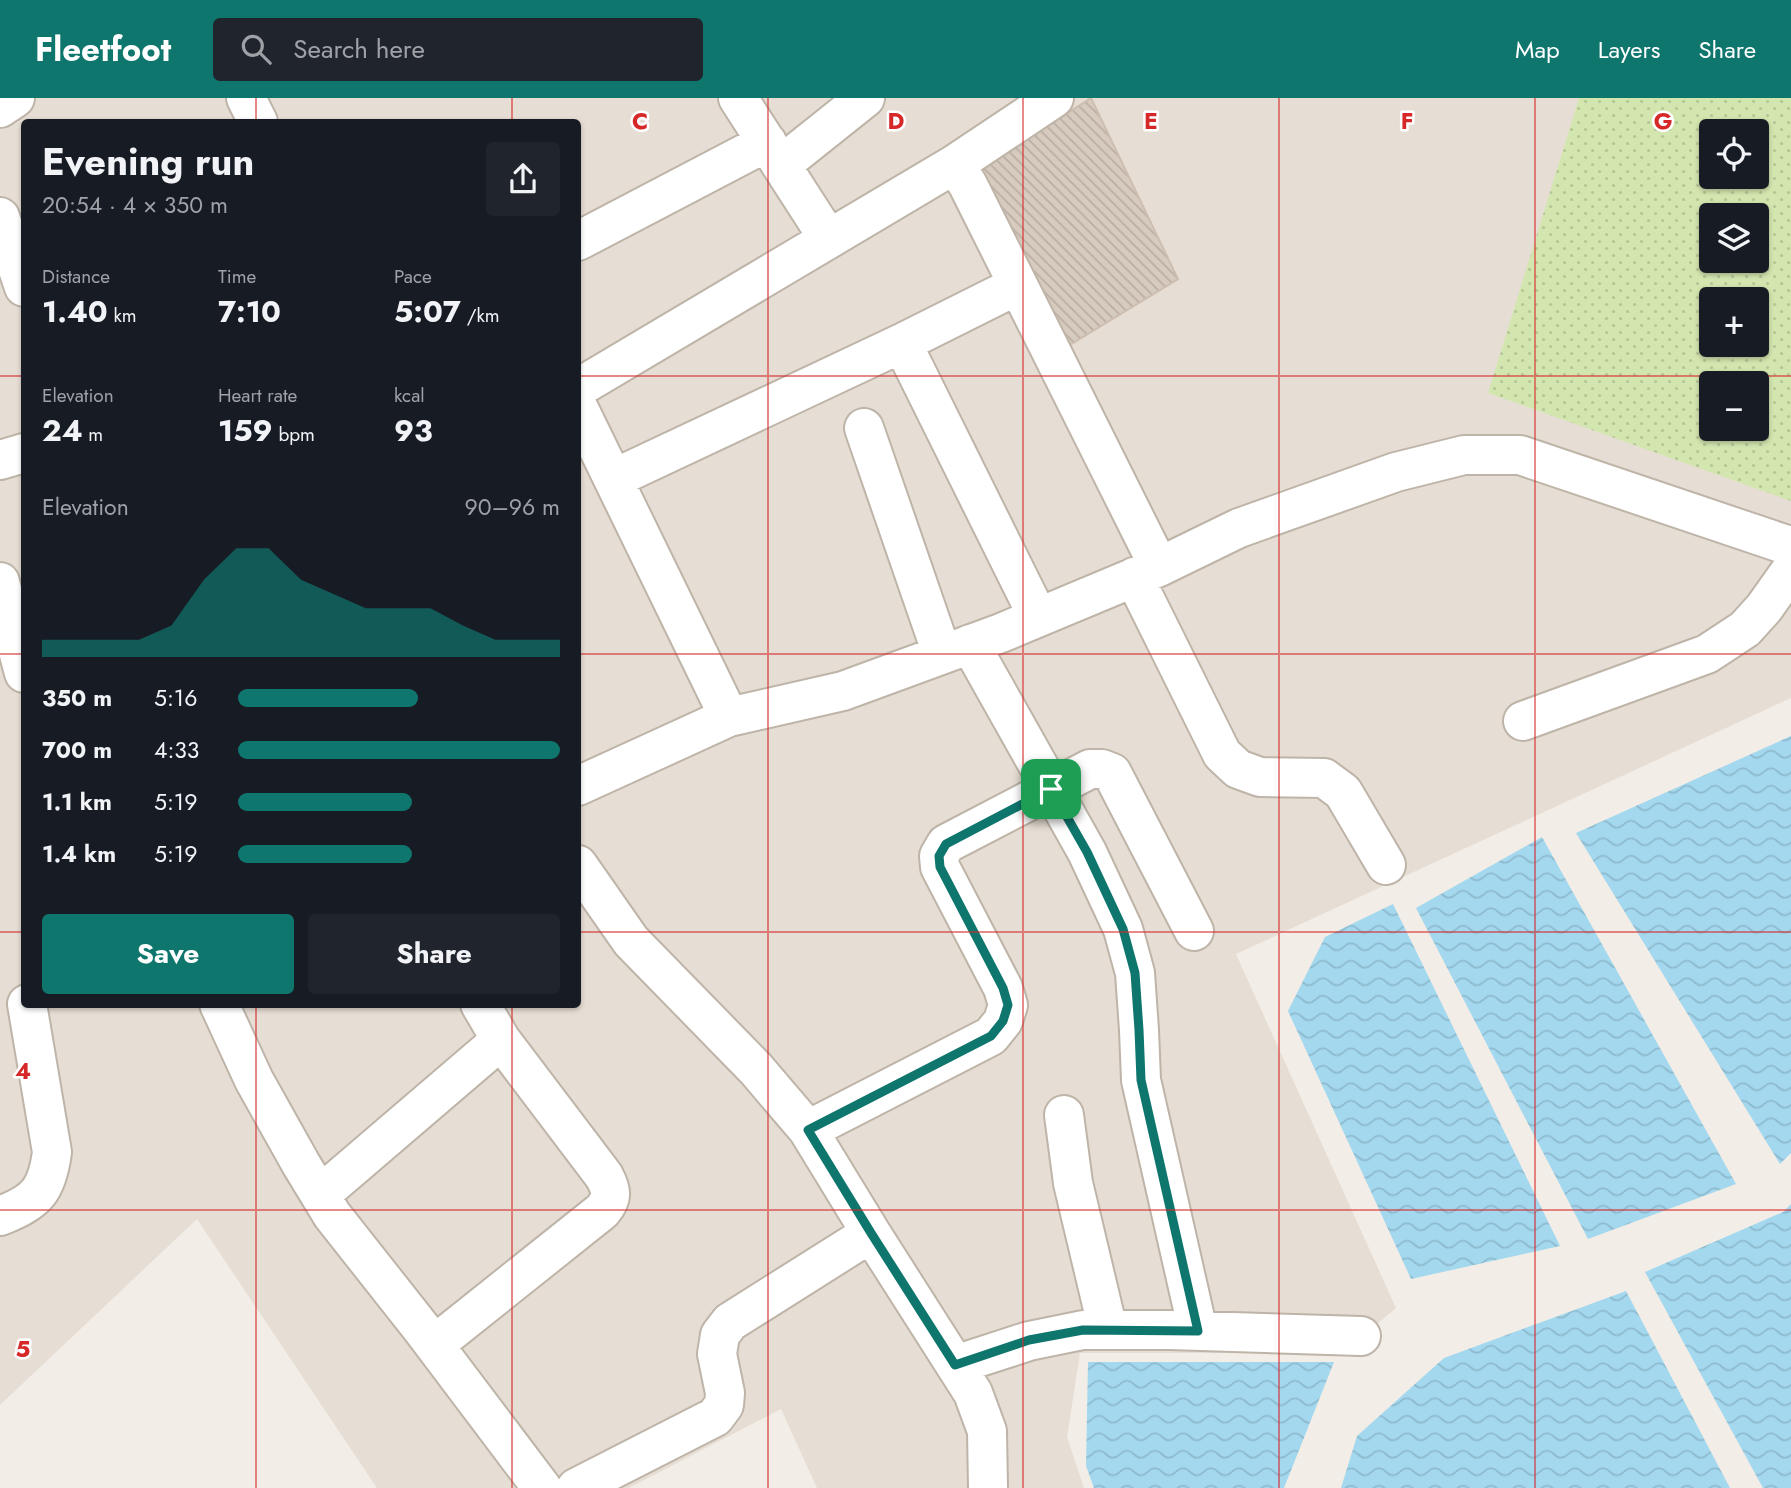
<!DOCTYPE html>
<html lang="en">
<head>
<meta charset="utf-8">
<style>
  body { margin:0; font-family:Jost,sans-serif; background:#20242c; color:#f1f3f6; height:100vh; display:flex; flex-direction:column; font-size:26px; white-space:nowrap }
  * { box-sizing:border-box; margin:0 }
  p { font-size:23px; color:#9ea1a6 }
  .icon { flex:none; width:38px; height:38px; fill:none; stroke:currentColor; stroke-width:2; stroke-linecap:round; stroke-linejoin:round }
  .map { position:relative; flex:1; overflow:hidden }
  .sheet { position:absolute; left:21px; top:21px; width:560px; height:889px; display:flex; flex-direction:column; background:#171b24; border-radius:7px; box-shadow:0 2px 5px #0004 }
  .sheet>* { flex:none }
  .buttons { position:absolute; left:1699px; top:21px; display:grid; gap:14px }
  .buttons a { display:grid; place-items:center; width:70px; height:70px; border-radius:7px; background:#171b24; box-shadow:0 2px 5px #0004; font-size:35px }
  .pin { position:absolute; display:grid; place-items:center; width:60px; height:60px; color:#fff; margin:-30px; border-radius:14px; box-shadow:0 4px 10px #0006 }
  .round { display:grid; place-items:center; flex:none; width:74px; height:74px; border-radius:7px; background:#20242c }
  .overview { display:flex; align-items:center; justify-content:space-between; height:119px; padding:0 21px }
  h1 { font-size:38px; font-weight:700; line-height:52px }
  .figures { display:grid; grid-template-columns:repeat(3,1fr); gap:10px; height:119px; padding:7px 21px }
  .figures div { display:grid; align-content:center }
  .figures b { font-size:30px; font-weight:700 }
  .figures small { font-size:19px; font-weight:400 }
  .figures p { font-size:19px }
  .chart { height:196px; padding:14px 21px }
  .chart p { display:flex; justify-content:space-between }
  .chart svg { width:100%; height:126px; margin-top:7px; fill:#0f766e; opacity:.7 }
  .action { display:flex; gap:14px; margin-top:auto; padding:14px 21px }
  .action a { flex:1; height:80px; border-radius:7px; background:#0f766e; color:#fff; font-size:28px; font-weight:700; line-height:80px; text-align:center }
  .action a+a { background:#20242c; color:#f1f3f6 }
  ul { padding:0 21px; list-style:none; font-size:23px }
  li { display:grid; grid-template-columns:112px 84px 1fr; align-items:center; height:52px }
  li i { height:18px; border-radius:9px; background:#0f766e }
  header { display:flex; align-items:center; gap:42px; box-sizing:border-box; height:98px; padding:0 35px; background:#0f766e; color:#fff }
  header strong { font-size:33px }
  nav { display:flex; gap:38px; margin-inline-start:auto; font-size:24px }
  .search { width:490px; height:63px; background:#20242c; display:flex; align-items:center; gap:18px; box-sizing:border-box; padding:0 24px; border-radius:7px; color:#9ea1a6; font-size:26px }
  .map>svg:first-child { display:block }
</style>
</head>
<body>
<header>
<strong>Fleetfoot</strong>
<div class="search"><svg class="icon" aria-label="search" viewBox="0 0 24 24"><circle cx="10" cy="10" r="6"/><path d="M15 15l6 6"/></svg>Search here</div>
<nav><a>Map</a><a>Layers</a><a>Share</a></nav>
</header>
<div class="map">
<svg width="1791" height="1390" viewBox="0 0 1791 1390">
  <defs>
    <pattern id="grass-dots" width="8" height="8" patternUnits="userSpaceOnUse" patternTransform="scale(1.75)"><rect width="8" height="8" fill="#d4e6af"/><path d="M2 2h.1M6 6h.1" fill="none" stroke="#b7c697" stroke-width="1.8" stroke-linecap="round"/></pattern>
    <pattern id="water-waves" width="16" height="10" patternUnits="userSpaceOnUse" patternTransform="scale(1.75)"><rect width="16" height="10" fill="#a3d8ef"/><path d="M0 5q4-4 8 0t8 0" fill="none" stroke="#8ebace"/></pattern>
    <pattern id="building-back-hatch" width="6" height="6" patternUnits="userSpaceOnUse" patternTransform="scale(1.75)"><rect width="6" height="6" fill="#d7cabe"/><path d="M-1 5l2 2M0 0l6 6M5-1l2 2" fill="none" stroke="#baaea4"/></pattern>
  </defs>
  <rect width="100%" height="100%" fill="#f2ede6"/>
  <!-- residential -->
  <path fill="#e6ded4" fill-rule="evenodd" d="M0 0H1791V600L1236 856 1396 1210 1343 1255H1080L1067 1339 1084 1390H817L781 1311 629 1390H377L197 1121 0 1307ZM24 24H578V906H24ZM1712 33H1757V79H1712ZM1712 117H1757V163H1712ZM1712 201H1757V247H1712ZM1712 285H1757V331H1712Z"/>
  <!-- grass -->
  <path fill="url(#grass-dots)" fill-rule="evenodd" d="M1579 0H1791V403L1488 295ZM1712 33H1757V79H1712ZM1712 117H1757V163H1712ZM1712 201H1757V247H1712ZM1712 285H1757V331H1712Z"/>
  <!-- water -->
  <path fill="url(#water-waves)" d="M1791 638V1055L1780 1066 1576 735Z
    M1542 739 1736 1086 1588 1141 1416 810Z
    M1393 806 1560 1148 1411 1181 1288 913 1325 839Z
    M1791 1106V1390H1763L1645 1174 1783 1114Z
    M1626 1193 1730 1390H1341L1357 1338 1444 1260Z
    M1088 1264H1334L1284 1390H1094L1086 1368Z"/>
  <!-- building -->
  <path fill="url(#building-back-hatch)" stroke="#cebeaf" stroke-width="2" d="M1091 0 1178 181 1068 248 979 72Z"/>
  <g fill="none" stroke-linecap="round" stroke-linejoin="round">
    <!-- minor casing -->
    <g stroke="#beb4a8" stroke-width="42">
      <path id="minor" d="M246 0 258 24
        M738 0 828 140
        M0 10 15 0
        M955 66 1054 0
        M781 67 865 0
        M0 119 24 189
        M578 143 767 44
        M902 245 1038 519
        M578 290 955 66 968 87 1159 469
        M578 309 729 619
        M864 330 942 556
        M0 362 24 355
        M613 381 902 245 1018 187
        M1134 479 1222 656 1238 671 1260 679 1324 680 1343 694 1386 767
        M0 484 24 575
        M970 546 1087 754 1123 831 1135 875 1139 932 1141 982 1198 1233
        M1523 623 1707 556 1745 531 1764 510 1791 472
        M578 688 729 619 843 593 1001 535 1159 469 1239 430 1396 374 1464 357H1520L1787 447H1791
        M578 767 631 843 756 971 808 1032 871 1135 973 1295 987 1333 988 1390
        M219 906 254 982 301 1066 332 1117 422 1231 542 1390
        M1064 1017 1073 1085 1108 1232
        M808 1032 991 938 1003 923 1008 907 1003 890 940 769 939 758 946 746 1090 671H1102L1112 675 1194 833
        M320 1097 501 942
        M0 1118C37 1104 47 1092 52 1054L27 906
        M434 1247 602 1113C613 1100 612 1093 604 1078L501 942 480 906
        M955 1267 1029 1243 1083 1232H1170L1361 1238
        M576 1390 715 1319 724 1307 725 1295 717 1256 720 1237 730 1224 871 1135"/>
    </g>
    <!-- minor -->
    <use href="#minor" stroke="#fff" stroke-width="38"/>
  </g>
  <g fill="none" stroke-linecap="round" stroke-linejoin="round">
    <!-- route casing -->
    <g stroke="#fff" stroke-width="14">
      <path id="route" d="M1051 691 1087 754 1123 831 1135 875 1139 932 1141 982 1198 1233 1083 1232 1029 1242 955 1267 871 1135 808 1032 991 938 1003 923 1008 907 1003 890 940 769 939 758 946 746Z"/>
    </g>
    <!-- route -->
    <use href="#route" stroke="#0f766e" stroke-width="9"/>
  </g>
  <!-- grid -->
  <path fill="none" stroke="#d62828" stroke-width="2" stroke-opacity="0.55" d="M256 0V24M512 0V24M768 0V1390M1023 0V1390M1279 0V1390M1535 0V1390M0 278H24M578 278H1791M0 556H24M578 556H1791M0 834H24M578 834H1791M256 906V1390M512 906V1390M0 1112H1791"/>
  <g font-size="23" text-anchor="middle" font-weight="bold" fill="#d62828" stroke="#fff" stroke-width="5" stroke-linejoin="round" paint-order="stroke">
    <text x="640" y="31">C</text>
    <text x="896" y="31">D</text>
    <text x="1151" y="31">E</text>
    <text x="1407" y="31">F</text>
    <text x="1663" y="31">G</text>
    <text x="23" y="981">4</text>
    <text x="23" y="1259">5</text>
  </g>
</svg>
<div class="buttons">
<a><svg class="icon" aria-label="locate" viewBox="0 0 24 24"><circle cx="12" cy="12" r="6"/><path d="M12 2v4M12 18v4M2 12h4M18 12h4"/></svg></a>
<a><svg class="icon" aria-label="layers" viewBox="0 0 24 24"><path d="M12 4l9 5-9 5-9-5zM3 14l9 5 9-5"/></svg></a>
<a>+</a>
<a>−</a>
</div>
<div class="pin" style="left:1051px;top:691px;background:#1e9e55"><svg class="icon" aria-label="arrive" viewBox="0 0 24 24"><path d="M6 21V4h12l-3 4 3 4H6"/></svg></div>
<section class="sheet">
<div class="overview"><div><h1>Evening run</h1><p>20:54 · 4 × 350 m</p></div><a class="round"><svg class="icon" aria-label="share" viewBox="0 0 24 24"><path d="M12 15V3M7 8l5-5 5 5M5 13v7h14v-7"/></svg></a></div>
<div class="figures">
<div><p>Distance</p><b>1.40<small> km</small></b></div>
<div><p>Time</p><b>7:10</b></div>
<div><p>Pace</p><b>5:07<small> /km</small></b></div>
</div>
<div class="figures">
<div><p>Elevation</p><b>24<small> m</small></b></div>
<div><p>Heart rate</p><b>159<small> bpm</small></b></div>
<div><p>kcal</p><b>93</b></div>
</div>
<div class="chart"><p><span>Elevation</span>90–96 m</p>
<svg viewBox="0 0 160 44" preserveAspectRatio="none"><path d="M0 44V38L10 38L20 38L30 38L40 33L50 17L60 6L70 6L80 17L90 22L100 27L110 27L120 27L130 33L140 38L150 38L160 38V44z"/></svg>
</div>
<ul>
<li><b>350 m</b>5:16<i style="width:56%"></i></li>
<li><b>700 m</b>4:33<i style="width:100%"></i></li>
<li><b>1.1 km</b>5:19<i style="width:54%"></i></li>
<li><b>1.4 km</b>5:19<i style="width:54%"></i></li>
</ul>
<div class="action"><a>Save</a><a>Share</a></div>
</section>
</div>
</body>
</html>
